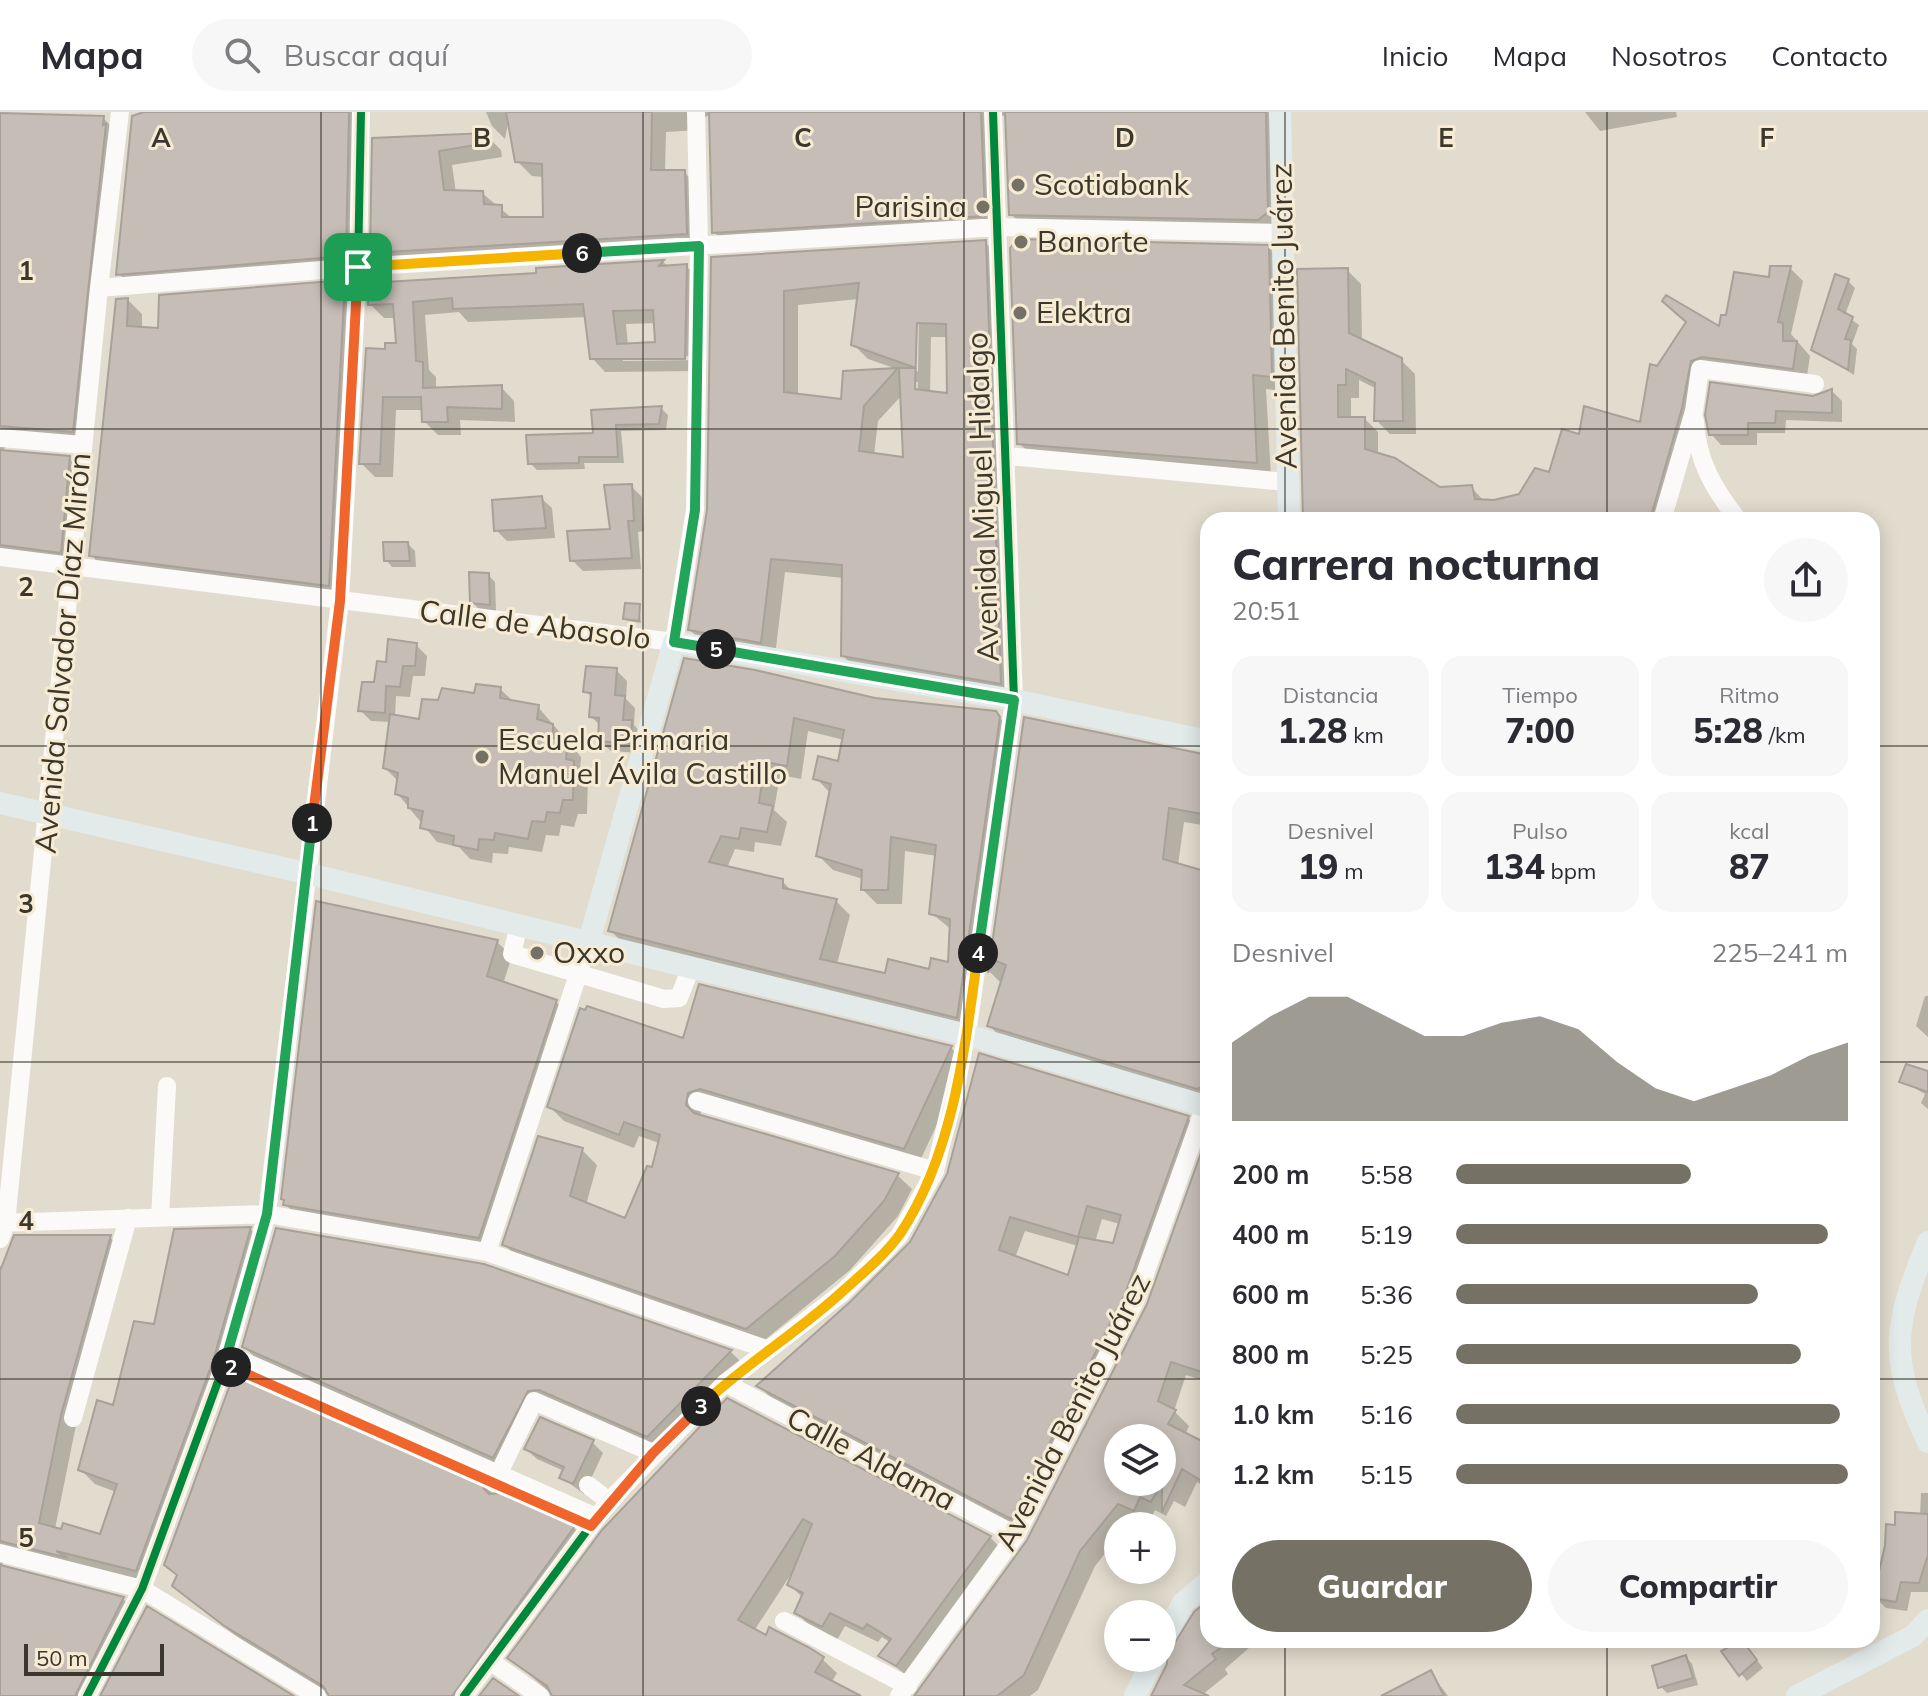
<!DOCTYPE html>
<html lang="es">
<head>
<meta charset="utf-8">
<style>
  body { margin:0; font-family:Mulish,sans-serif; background:#f7f7f7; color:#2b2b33; height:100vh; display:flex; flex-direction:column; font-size:30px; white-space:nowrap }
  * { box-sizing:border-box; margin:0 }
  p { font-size:26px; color:#7c7c81 }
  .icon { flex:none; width:44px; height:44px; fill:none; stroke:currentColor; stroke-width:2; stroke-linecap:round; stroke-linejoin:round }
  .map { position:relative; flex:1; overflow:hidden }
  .sheet { position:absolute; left:1200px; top:400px; width:680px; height:1136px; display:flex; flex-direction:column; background:#fff; border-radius:24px; box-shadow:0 4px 20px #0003 }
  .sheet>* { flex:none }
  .buttons { position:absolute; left:1104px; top:1312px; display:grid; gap:16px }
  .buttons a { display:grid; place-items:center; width:72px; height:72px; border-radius:50%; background:#fff; box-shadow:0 4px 20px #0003; font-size:40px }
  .scale { position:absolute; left:24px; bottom:20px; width:140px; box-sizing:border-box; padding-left:8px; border:4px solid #3b372d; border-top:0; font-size:22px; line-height:28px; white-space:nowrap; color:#3b372d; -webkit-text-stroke:6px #f7ecd3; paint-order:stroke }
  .pin { position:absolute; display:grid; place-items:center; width:68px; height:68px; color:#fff; margin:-34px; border-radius:16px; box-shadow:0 4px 12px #0006 }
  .km { position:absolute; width:40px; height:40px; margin:-20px; border-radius:50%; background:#222; color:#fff; font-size:22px; line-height:40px; text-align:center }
  .round { display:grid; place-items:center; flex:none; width:84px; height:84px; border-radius:42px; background:#f7f7f7 }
  .overview { display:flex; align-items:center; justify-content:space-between; height:136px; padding:0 32px }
  h1 { font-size:44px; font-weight:800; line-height:60px }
  .figures { display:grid; grid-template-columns:repeat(3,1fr); gap:12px; height:136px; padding:8px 32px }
  .figures div { display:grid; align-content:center; border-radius:20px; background:#f7f7f7; text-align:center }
  .figures b { font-size:34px; font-weight:800 }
  .figures small { font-size:22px; font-weight:400 }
  .figures p { font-size:22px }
  .chart { height:224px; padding:16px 32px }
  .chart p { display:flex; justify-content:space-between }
  .chart svg { width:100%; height:144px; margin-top:8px; fill:#757165; opacity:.7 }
  .cta { display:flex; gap:16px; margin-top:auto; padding:16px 32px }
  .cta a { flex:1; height:92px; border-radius:48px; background:#757165; color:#fff; font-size:32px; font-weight:800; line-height:92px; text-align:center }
  .cta a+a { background:#f7f7f7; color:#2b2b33 }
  ul { padding:0 32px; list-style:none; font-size:26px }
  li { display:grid; grid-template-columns:128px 96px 1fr; align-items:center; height:60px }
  li i { height:20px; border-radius:10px; background:#757165 }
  header { display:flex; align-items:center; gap:48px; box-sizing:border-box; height:112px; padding:0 40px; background:#fff; border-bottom:2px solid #e1e1e2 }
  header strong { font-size:38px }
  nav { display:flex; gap:44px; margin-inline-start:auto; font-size:28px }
  .search { width:560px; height:72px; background:#f7f7f7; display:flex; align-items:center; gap:20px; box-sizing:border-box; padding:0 28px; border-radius:44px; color:#7c7c81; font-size:30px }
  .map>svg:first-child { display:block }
</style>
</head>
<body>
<header>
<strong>Mapa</strong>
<div class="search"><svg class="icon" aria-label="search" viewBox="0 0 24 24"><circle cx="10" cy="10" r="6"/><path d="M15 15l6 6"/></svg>Buscar aquí</div>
<nav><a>Inicio</a><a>Mapa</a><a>Nosotros</a><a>Contacto</a></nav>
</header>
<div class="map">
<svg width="1928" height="1584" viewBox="0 0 1928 1584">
  <rect width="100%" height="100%" fill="#e2dcce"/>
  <!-- shadow -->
  <path fill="#0003" fill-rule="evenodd" d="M143 0H369L360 158 133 176 119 162Z
    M486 0H1286L1282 115 1025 117 1011 102 1007 2 1000 5 998 118 728 135 714 120 711 2 700 8 698 18 666 20 665 60H684L699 75 700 136 387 155 372 140 374 28 486 23 501 38 502 45 452 53 456 81H482L513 107H545L544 65 532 64 517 49 509 6 505 27 492 14Z
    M1585 0H1676L1677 5 1600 19Z
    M0 3 103 6 118 21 87 334 9 330 2 340 69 346 84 361 75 454 0 452Z
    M985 130 999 145 1015 585 858 558 843 544 844 466 785 460 775 544 705 532 690 518 709 398 713 147ZM859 187 853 232 868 247 900 258 845 260 843 289 798 284V193ZM915 201H919L918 260 914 256ZM931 225H948L949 283 930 281ZM914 270H918L917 285H913ZM903 282 905 347 874 343 878 309Z
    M1268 135 1283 149 1286 279 1266 277 1271 365 1034 346 1019 331Z
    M663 150 669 155 686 154 700 168 698 259 605 260 592 246 587 205 468 210 459 200 425 203 429 258 436 265V278L501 275 514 289 515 310 460 308 461 323H438L424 309 423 298H396L393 365H375L361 351 387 239 398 233 396 206H384L370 192 538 163V158ZM656 211 657 232 628 234 626 212ZM695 244V248L623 249 622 246Z
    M1790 156 1803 169 1791 222 1810 244 1806 270 1704 262 1666 408H1306L1347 158 1361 172 1362 229 1401 248 1415 262 1416 322H1390L1376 308 1377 277 1359 268V286H1351V307H1365L1378 320V343L1439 377 1471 375 1485 390 1520 384 1550 362 1580 325 1642 312 1657 256 1721 217 1727 205Z
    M1848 169 1855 176 1845 203 1859 213 1852 232 1857 237 1854 263 1813 237Z
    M345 170 359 185 343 488 106 458 91 443 128 188 142 202V217L160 218Z
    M1832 279 1842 289V310L1786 308 1785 321H1757V333H1721L1711 322 1707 303 1814 286Z
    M661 296 668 303 666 318 621 319 624 351H584L585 357 537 358 530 351 595 323 593 300Z
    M631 374 642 385 644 419 638 420 641 457 583 459 572 448 612 419Z
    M541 386 552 396 555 426 507 429 496 418Z
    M408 432 415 439 416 455H392L386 448Z
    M488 463 495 470 496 499 479 497 472 490Z
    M639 494 641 511 628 509 625 507Z
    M416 533 427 544 425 564H413L410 585 396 584 395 605 420 610 439 590 500 577 514 590 538 595 581 645 580 658 588 666 587 702H578L574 715 561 713 559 724 546 723 542 740 509 735 508 742 493 741 492 751 470 747 459 735 437 730 397 681 399 670 385 656 391 610 371 609 360 598 388 552Z
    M685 548 874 588 995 601 1010 616 971 920 625 833 610 818ZM808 619 844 628 839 651 816 666 831 682 818 743 833 758 863 767V778L877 792H902L905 739 937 744 931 801 952 818 950 853 931 859 886 863 837 852 850 803 836 789 794 781 782 769 727 756 735 737 754 740 755 730 781 734 787 710 774 698 780 663 801 667Z
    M616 558 627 569 626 587 635 596 634 613 641 621V641L611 639 600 629 601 614 591 605 593 586 585 579Z
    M1025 607 1208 644V714L1184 710 1178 753 1208 760V989L1004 929 990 914 1002 872 990 860Z
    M497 830 512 844 503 872 556 890 571 904 493 1140 300 1107 285 1092Z
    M1925 884H1928V925L1916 914Z
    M684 928 951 936 966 950 919 1051 702 995 700 1005 897 1063 912 1077 898 1104 850 1158 761 1231 519 1147 504 1132 582 1038 597 1053 586 1093 626 1108 659 1039V1031L639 1024 634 1036 564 1009 549 994Z
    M1928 963V997L1921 991 1925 982 1902 969Z
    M1188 1006 1202 1020 1026 1420 773 1288 759 1274 852 1191ZM1102 1107 1120 1112 1114 1134 1095 1130ZM1025 1119 1078 1134 1069 1166 1015 1146Z
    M1208 1027V1270L1186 1263 1174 1299 1189 1314 1185 1323 1203 1332 1208 1322V1377L1197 1370 1185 1395 1174 1389 1166 1404 1155 1398 1148 1412 1134 1405 1127 1414H1118V1425L1095 1454 1038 1578 1030 1584H918L1028 1431 1149 1193ZM1118 1326H1162V1370H1118Z
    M250 1117 265 1131 150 1473 11 1444 2 1452 3 1456 123 1487 138 1501 95 1584H0V1153L3 1159 110 1125 124 1140 75 1318 55 1417 101 1424 116 1380 95 1372 80 1357 156 1215Z
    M483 1154 731 1240 745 1254 663 1339 538 1298 508 1360 259 1249 244 1235Z
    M728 1288 990 1425 1004 1440 913 1568 881 1544 891 1531 882 1525 878 1530 845 1514 837 1528 811 1515 796 1500 803 1486 789 1472 791 1462 754 1519 822 1547 837 1561 831 1571 857 1584H554L510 1546Z
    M592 1330 603 1341 584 1382 561 1365 564 1359 537 1347 526 1337Z
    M482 1370 495 1384 574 1416 588 1431 474 1584H330L240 1527 189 1488 175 1474 178 1465 166 1453Z
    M1921 1381H1928V1480H1911L1907 1499 1886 1496 1875 1485 1887 1434 1897 1415 1920 1404Z
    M1208 1491V1528H1258L1225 1557 1228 1562 1202 1583 1204 1584H1152Z
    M1748 1537 1763 1556 1747 1569 1724 1540Z
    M1686 1545 1692 1552 1698 1573 1667 1581 1660 1574Z
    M1430 1560 1448 1584H1393Z"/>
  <!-- building -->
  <path fill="#c6beb6" stroke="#a8a199" stroke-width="2" fill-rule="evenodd" d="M144 0H349L346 144 116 163 132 4Z
    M506 0H652L651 58H685L687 122 370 141 372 26 487 21 488 31 439 39 444 78 483 79 484 92 502 93V105H543L542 52 515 50Z
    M709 0H981L985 104 712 121Z
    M1005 0H1266L1268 100 1258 108 1009 103Z
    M0 1 104 4 103 13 106 12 73 320 0 314Z
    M1018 127 1269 133 1272 265 1253 263 1257 351 1017 332 1010 136Z
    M986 128 1001 572 841 544 842 453 771 447 761 531 688 518 707 398 711 145ZM859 171 851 233 916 256H899L903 345 859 339 864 294 898 256 843 259 841 287 784 280V179ZM917 211 946 212 947 281 915 277Z
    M664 148 659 154 687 152 685 247H590L583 192 453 197 452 186 413 190 416 249 423 250V276L502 273V297L447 295 448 310H422L421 285H383L380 352H359L366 236 385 237V231H396L393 192 368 193 369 171 536 161V156ZM653 198 655 230 617 232 613 199Z
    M1770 154H1791L1778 210 1783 211V229H1797L1793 257 1702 245 1691 249 1682 296 1650 408H1303L1297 157 1348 156 1349 221 1402 246 1403 309H1374L1375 271 1346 257V273H1338V305H1365V337L1395 346 1440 375 1472 373 1475 387 1494 388 1519 382 1535 356 1549 360 1562 317 1579 322 1584 294 1640 310 1650 252 1657 254 1686 210 1662 189 1666 183 1719 214 1721 203H1726L1734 160 1769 165Z
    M1835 162 1849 167 1838 197 1853 205 1845 227 1851 228 1848 258 1811 238Z
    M345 168 329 474 89 444 116 187 128 186 127 214 158 216 159 183Z
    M1710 270 1813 284 1832 277V301L1776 299 1775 311H1748V323H1709L1705 303Z
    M662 294 659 312 616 313 618 345H579V351L528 352 526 323 593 321 591 298Z
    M0 338 70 344 61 441 0 433Z
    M632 372 634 409H628L632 446 570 449 567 419 610 417 604 373Z
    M542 384 546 416 494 419 492 388Z
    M383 430H408L410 449H384Z
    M469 460 489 461 490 493 470 491Z
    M625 491 640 492 639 509 623 507Z
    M388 527 417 531 415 554H403L400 575 386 574 385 601 358 599 362 570H374L377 549 386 550Z
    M684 546 755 558 875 586 996 599 1000 605 957 906 608 819ZM794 606 844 618 838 649 818 644 813 667 831 672 816 744 862 758 861 778H888L891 725 936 733 929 802 950 807 948 850 931 846 929 857 888 847 885 861 820 847 837 787 783 776V767L709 750 721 724 739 727 741 716 767 720 773 694 759 691 765 650 787 654Z
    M586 554 617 556 615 583 625 584 623 608H632L631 632 598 629 599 606 589 605 591 581 583 580Z
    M476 572 501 575 500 586 539 593 537 607 553 612V626L568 629 566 647 574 649 573 688H563L560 701 547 700 545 710 532 709 528 727 495 721 494 728 479 727 478 738 453 733 454 724 420 716 423 699 408 696V686L395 682 398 661 383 656 390 602 419 607 422 587 438 588 442 576 474 581Z
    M1024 605 1208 643V703L1169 696 1163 747 1208 760V972L1197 977 987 914 1006 853 994 848 988 861Z
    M316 789 498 828 487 864 557 888 479 1126 283 1093 284 1088 281 1087Z
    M699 872 952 934 904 1037 700 977 688 981 686 993 694 1001 899 1061 884 1089 835 1144 746 1217 502 1133 538 1024 583 1036 570 1084 625 1106 647 1054 652 1055 660 1023 624 1010 619 1023 547 995 580 896 585 898 587 894 683 926Z
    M979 941 1189 1004 1125 1182 1011 1407 756 1274 850 1190 910 1130 947 1062ZM1087 1094 1121 1103 1113 1131 1079 1125 1068 1163 999 1138 1010 1105 1078 1125Z
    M1906 952 1928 959V980L1899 970Z
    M1208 1021V1262L1171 1250 1158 1289 1176 1298 1168 1312 1208 1332V1358L1202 1369 1182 1357 1162 1400V1326H1118V1370H1162L1151 1390 1140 1385 1134 1399 1118 1392 1080 1439 1024 1563 997 1584H914L1027 1428 1147 1192Z
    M251 1115 213 1249 136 1459 56 1439 68 1446 0 1429V1159L14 1123H111L61 1303 39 1411 61 1417 63 1411 100 1422 117 1372 78 1358 97 1288 113 1293 134 1209 154 1212 174 1117Z
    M276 1116 484 1152 732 1238 647 1325 539 1278 528 1279 493 1346 242 1235Z
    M235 1259 483 1368 484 1377 489 1382 500 1381 575 1414 452 1584H329L323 1574 223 1513 172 1474 177 1463 164 1453Z
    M727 1286 991 1424 896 1554 878 1544 891 1527 867 1512 863 1517 830 1501 822 1515 794 1501 803 1481 787 1473 812 1412 803 1407 738 1508 766 1523 769 1515 810 1536 824 1545 815 1560 861 1584H552L547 1574 507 1546 602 1418Z
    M540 1305 594 1328 573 1372 559 1366 564 1355 524 1337Z
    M1895 1400 1928 1402V1443L1919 1471 1901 1470 1896 1490 1873 1486 1885 1433 1886 1412 1895 1413Z
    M0 1453 124 1485 75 1584H0Z
    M1208 1488V1528H1231L1212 1542 1216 1547 1184 1573 1209 1584H1151L1167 1552V1543L1194 1500Z
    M147 1494 294 1584H100Z
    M1742 1528 1757 1548 1739 1564 1721 1539Z
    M1686 1543 1693 1566 1658 1576 1652 1554Z
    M1431 1558 1444 1584H1381Z
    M493 1566 519 1584H479Z"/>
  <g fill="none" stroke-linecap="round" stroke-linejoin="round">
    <!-- minor -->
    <path stroke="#fbfaf8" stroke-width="18" d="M99 176 358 155 998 115 1282 121
      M1695 309C1697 349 1714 377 1738 408
      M0 326 83 333
      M1007 344 1287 370
      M1662 408 1694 299 1700 257 1815 272
      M0 445 674 530 695 398 699 134 696 0
      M519 812 512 842 664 887 679 886 691 855
      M697 989 935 1059
      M160 1105 167 974
      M0 1111 267 1102 487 1140 766 1237
      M0 1127 6 1111 99 176 120 0
      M487 1140 589 829
      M227 1242 596 1405
      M725 1271 1016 1423
      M73 1306 128 1106
      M494 1371 534 1289 653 1341
      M588 1373 609 1389
      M0 1441 142 1477 317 1584
      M784 1509 908 1574
      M490 1549 540 1584
      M87 1584 142 1477 224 1253 267 1102 340 489 358 155 361 0
      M464 1584 609 1389 725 1271 842 1181 899 1124 935 1059 967 923 1014 588 993 0
      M899 1584 1016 1423 1136 1187 1205 994"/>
    <!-- major -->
    <path stroke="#e2eaea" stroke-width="22" d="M1280 0 1289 408
      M0 691 305 761 967 923 1205 994 1208 988
      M589 829 674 530 1014 588 1208 629
      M1928 1130C1893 1214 1888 1246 1928 1330
      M1162 1530 1183 1491 1208 1470
      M1135 1584 1154 1546
      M1797 1584 1913 1524 1928 1508"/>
    <!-- cycleway casing -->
    <g stroke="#f7ecd3" stroke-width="13">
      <path id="cycleway" d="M87 1584 142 1477 224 1253 267 1102 340 489 358 155 361 0
        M464 1584 609 1389 725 1271 842 1181 899 1124 935 1059 967 923 1014 588 993 0"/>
    </g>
    <!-- cycleway -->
    <use href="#cycleway" stroke="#00873e" stroke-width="8"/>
  </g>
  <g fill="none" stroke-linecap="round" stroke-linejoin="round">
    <!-- split-1 casing -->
    <g stroke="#fff" stroke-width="16">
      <path id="split-1" d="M312 711 340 489 358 155"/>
    </g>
    <!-- split-2 casing -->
    <g stroke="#fff" stroke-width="16">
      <path id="split-2" d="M231 1255 224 1253 267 1102 312 711"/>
    </g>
    <!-- split-3 casing -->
    <g stroke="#fff" stroke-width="16">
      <path id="split-3" d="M231 1255 591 1414 653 1341 701 1294"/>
    </g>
    <!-- split-4 casing -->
    <g stroke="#fff" stroke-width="16">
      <path id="split-4" d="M701 1294C746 1251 799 1220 844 1178 862 1162 886 1142 900 1122 954 1041 965 935 978 841"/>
    </g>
    <!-- split-5 casing -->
    <g stroke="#fff" stroke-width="16">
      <path id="split-5" d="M716 537 1014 588 978 841"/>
    </g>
    <!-- split-6 casing -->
    <g stroke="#fff" stroke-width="16">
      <path id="split-6" d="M582 141 699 134 695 398 674 530 716 537"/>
    </g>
    <!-- split-7 casing -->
    <g stroke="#fff" stroke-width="16">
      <path id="split-7" d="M358 155 582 141"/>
    </g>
    <!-- split-1 -->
    <use href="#split-1" stroke="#f0652b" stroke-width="10"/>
    <!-- split-2 -->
    <use href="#split-2" stroke="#22a559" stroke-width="10"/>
    <!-- split-3 -->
    <use href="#split-3" stroke="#f0652b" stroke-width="10"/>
    <!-- split-4 -->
    <use href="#split-4" stroke="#f5b400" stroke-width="10"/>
    <!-- split-5 -->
    <use href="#split-5" stroke="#22a559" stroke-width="10"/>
    <!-- split-6 -->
    <use href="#split-6" stroke="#22a559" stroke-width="10"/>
    <!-- split-7 -->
    <use href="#split-7" stroke="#f5b400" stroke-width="10"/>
  </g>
  <!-- grid -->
  <path fill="none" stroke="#3b372d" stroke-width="2" stroke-opacity="0.55" d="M321 0V1584M643 0V1584M964 0V1584M1285 0V408M1607 0V408M0 317H1928M0 634H1208M1872 634H1928M0 950H1208M1872 950H1928M0 1267H1208M1872 1267H1928M1285 1528V1584M1607 1528V1584"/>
  <!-- markers -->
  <g fill="#757165" stroke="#f7ecd3" stroke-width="3">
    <circle cx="1018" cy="73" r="8"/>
    <circle cx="983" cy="95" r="8"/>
    <circle cx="1021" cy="130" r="8"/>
    <circle cx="1020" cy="201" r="8"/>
    <circle cx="482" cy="645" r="8"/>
    <circle cx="537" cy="841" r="8"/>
  </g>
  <g text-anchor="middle" stroke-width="6" stroke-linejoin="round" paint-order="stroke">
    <!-- poi labels -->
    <g font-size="30" fill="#3b372d" stroke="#f7ecd3" text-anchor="start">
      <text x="1034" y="83">Scotiabank</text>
      <text x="967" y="105" text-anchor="end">Parisina</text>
      <text x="1037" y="140">Banorte</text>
      <text x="1036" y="211">Elektra</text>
      <text x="498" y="638">Escuela Primaria<tspan x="498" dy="34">Manuel Ávila Castillo</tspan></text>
      <text x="553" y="851">Oxxo</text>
    </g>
    <!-- street labels -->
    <g font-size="30" fill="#3b372d" stroke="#f7ecd3">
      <text transform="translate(1284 204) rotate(-91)" y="10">Avenida Benito Juárez</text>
      <text transform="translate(983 385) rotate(-92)" y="10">Avenida Miguel Hidalgo</text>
      <text transform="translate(535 513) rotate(7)" y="10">Calle de Abasolo</text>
      <text transform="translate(63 541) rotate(-85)" y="10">Avenida Salvador Díaz Mirón</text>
      <text transform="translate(1073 1300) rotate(-63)" y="10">Avenida Benito Juárez</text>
      <text transform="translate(871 1347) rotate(28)" y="10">Calle Aldama</text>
    </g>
  </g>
  <g font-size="26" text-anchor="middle" font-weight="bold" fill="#3b372d" stroke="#f7ecd3" stroke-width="6" stroke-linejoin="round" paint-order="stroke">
    <text x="161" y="35">A</text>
    <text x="482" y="35">B</text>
    <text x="803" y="35">C</text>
    <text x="1125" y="35">D</text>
    <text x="1446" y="35">E</text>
    <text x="1767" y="35">F</text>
    <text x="26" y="168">1</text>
    <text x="26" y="484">2</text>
    <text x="26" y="801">3</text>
    <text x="26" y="1118">4</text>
    <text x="26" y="1435">5</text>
  </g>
</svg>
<div class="buttons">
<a><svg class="icon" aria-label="layers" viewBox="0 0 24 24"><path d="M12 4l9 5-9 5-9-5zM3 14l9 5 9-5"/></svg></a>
<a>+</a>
<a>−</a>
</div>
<div class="scale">50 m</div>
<div class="pin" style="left:358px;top:155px;background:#1e9e55"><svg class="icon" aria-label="arrive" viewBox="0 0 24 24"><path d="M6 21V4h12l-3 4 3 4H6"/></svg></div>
<b class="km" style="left:312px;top:711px">1</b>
<b class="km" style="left:231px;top:1255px">2</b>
<b class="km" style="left:701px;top:1294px">3</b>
<b class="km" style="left:978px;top:841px">4</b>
<b class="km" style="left:716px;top:537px">5</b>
<b class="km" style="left:582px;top:141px">6</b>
<section class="sheet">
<div class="overview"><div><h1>Carrera nocturna</h1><p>20:51</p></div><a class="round"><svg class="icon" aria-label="share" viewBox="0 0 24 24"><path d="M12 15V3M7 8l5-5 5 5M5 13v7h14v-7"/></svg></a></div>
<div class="figures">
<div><p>Distancia</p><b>1.28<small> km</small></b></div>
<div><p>Tiempo</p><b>7:00</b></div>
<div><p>Ritmo</p><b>5:28<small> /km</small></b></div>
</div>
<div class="figures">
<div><p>Desnivel</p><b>19<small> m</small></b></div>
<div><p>Pulso</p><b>134<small> bpm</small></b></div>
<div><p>kcal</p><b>87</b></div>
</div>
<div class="chart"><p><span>Desnivel</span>225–241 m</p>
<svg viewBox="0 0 160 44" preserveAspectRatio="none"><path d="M0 44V20L10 12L20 6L30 6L40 12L50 18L60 18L70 14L80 12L90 16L100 26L110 34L120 38L130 34L140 30L150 24L160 20V44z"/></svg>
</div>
<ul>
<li><b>200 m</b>5:58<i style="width:60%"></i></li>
<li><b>400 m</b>5:19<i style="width:95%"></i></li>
<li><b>600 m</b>5:36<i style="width:77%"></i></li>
<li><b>800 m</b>5:25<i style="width:88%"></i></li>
<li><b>1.0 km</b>5:16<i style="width:98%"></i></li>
<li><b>1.2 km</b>5:15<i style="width:100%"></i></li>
</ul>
<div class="cta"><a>Guardar</a><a>Compartir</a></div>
</section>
</div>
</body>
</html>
